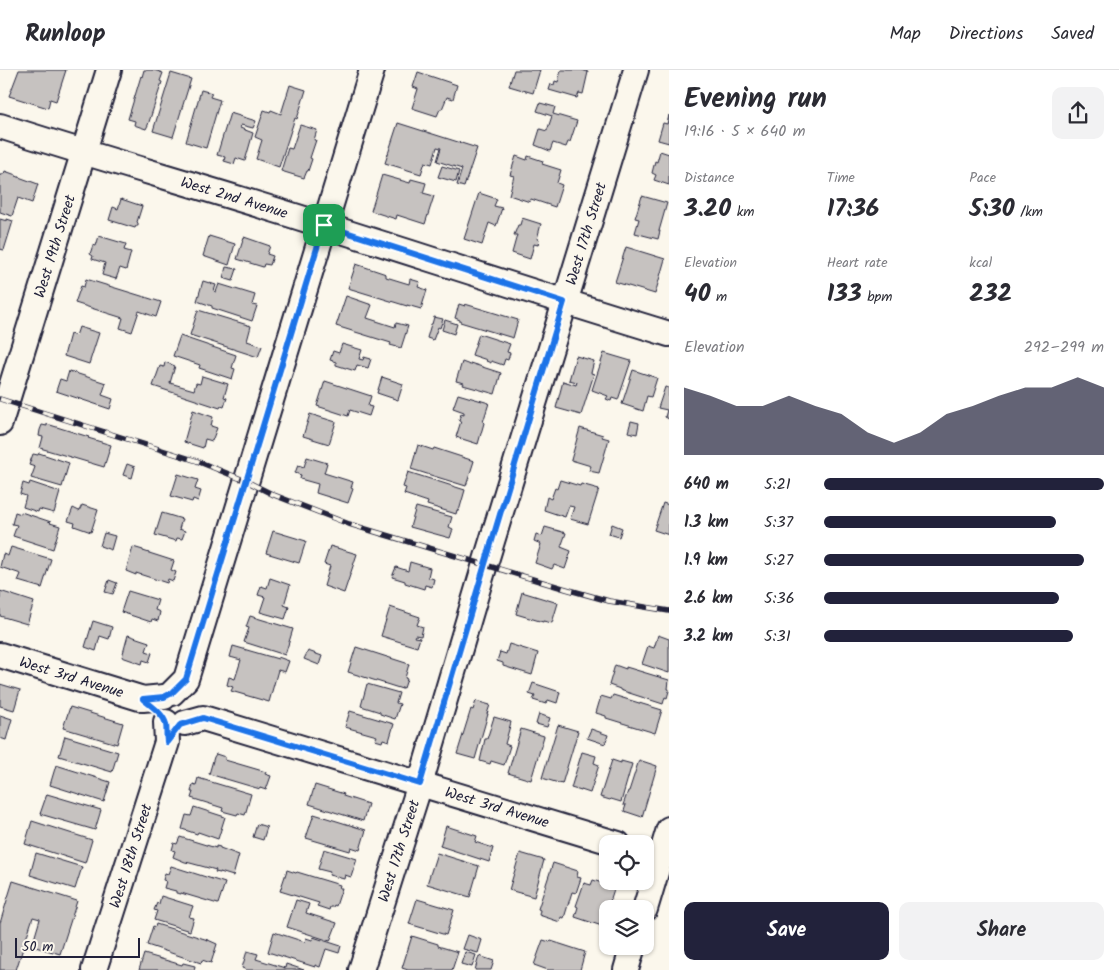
<!DOCTYPE html>
<html lang="en">
<head>
<meta charset="utf-8">
<style>
  body { margin:0; font-family:Kalam,sans-serif; background:#f2f2f3; color:#2b2b33; height:100vh; display:flex; flex-direction:column; font-size:19px; white-space:nowrap }
  * { box-sizing:border-box; margin:0 }
  p { font-size:16px; color:#7c7c81 }
  .icon { flex:none; width:28px; height:28px; fill:none; stroke:currentColor; stroke-width:2; stroke-linecap:round; stroke-linejoin:round }
  .map { position:relative; flex:1; overflow:hidden }
  .details { display:flex; flex-direction:column; background:#fff; width:450px }
  .details>* { flex:none }
  .controls { position:absolute; left:599px; top:765px; display:grid; gap:10px }
  .controls a { display:grid; place-items:center; width:55px; height:55px; border-radius:10px; background:#fff; box-shadow:0 1px 4px #0004; font-size:25px }
  .scale { position:absolute; left:15px; bottom:12px; width:125px; box-sizing:border-box; padding-left:5px; border:2px solid #22223b; border-top:0; font-size:14px; line-height:18px; white-space:nowrap; color:#22223b; -webkit-text-stroke:4px #fbf7ec; paint-order:stroke }
  .pin { position:absolute; display:grid; place-items:center; width:42px; height:42px; color:#fff; margin:-21px; border-radius:10px; box-shadow:0 2px 8px #0006 }
  .round { display:grid; place-items:center; flex:none; width:52px; height:52px; border-radius:10px; background:#f2f2f3 }
  .overview { display:flex; align-items:center; justify-content:space-between; height:85px; padding:0 15px }
  h1 { font-size:28px; font-weight:600; line-height:38px }
  .metrics { display:grid; grid-template-columns:repeat(3,1fr); gap:8px; height:85px; padding:5px 15px }
  .metrics div { display:grid; align-content:center }
  .metrics b { font-size:25px; font-weight:600 }
  .metrics small { font-size:14px; font-weight:400 }
  .metrics p { font-size:14px }
  .chart { height:140px; padding:10px 15px }
  .chart p { display:flex; justify-content:space-between }
  .chart svg { width:100%; height:90px; margin-top:5px; fill:#22223b; opacity:.7 }
  .cta { display:flex; gap:10px; margin-top:auto; padding:10px 15px }
  .cta a { flex:1; height:58px; border-radius:10px; background:#22223b; color:#fff; font-size:20px; font-weight:600; line-height:58px; text-align:center }
  .cta a+a { background:#f2f2f3; color:#2b2b33 }
  ul { padding:0 15px; list-style:none; font-size:16px }
  li { display:grid; grid-template-columns:80px 60px 1fr; align-items:center; height:38px }
  li i { height:12px; border-radius:6px; background:#22223b }
  header { display:flex; align-items:center; gap:30px; box-sizing:border-box; height:70px; padding:0 25px; background:#fff; border-bottom:1px solid #e1e1e2 }
  header strong { font-size:24px }
  nav { display:flex; gap:28px; margin-inline-start:auto; font-size:18px }
  main { display:flex; flex:1; min-height:0 }
  .map>svg:first-child { display:block }
</style>
</head>
<body>
<header>
<strong>Runloop</strong>
<nav><a>Map</a><a>Directions</a><a>Saved</a></nav>
</header>
<main>
<div class="map">
<svg width="669" height="900" viewBox="0 0 669 900">
  <rect width="100%" height="100%" fill="#fbf7ec"/>
  <filter id="ink" filterUnits="userSpaceOnUse"><feTurbulence type="fractalNoise" baseFrequency=".02" numOctaves="2"/><feDisplacementMap in="SourceGraphic" scale="10" xChannelSelector="R" yChannelSelector="G"/><feConvolveMatrix kernelMatrix="1 2 1 2 8 2 1 2 1" color-interpolation-filters="sRGB"/></filter>
  <g filter="url(#ink)">
    <!-- building -->
    <path fill="#c6c2c0" stroke="#22223b" d="M19 0H66L56 31 50 29 48 38 9 26 11 21Z
      M144 0H154L163 3 160 11 162 12 148 55 146 59 134 55 135 51 128 49 141 6 142 7Z
      M514 0H540L533 23 509 16Z
      M561 0H582L588 2 583 24 579 23 577 28 549 20 551 14 554 15 555 11 558 12Z
      M418 2 457 15 453 29 447 27 442 39H440L437 46 412 38 418 19 413 17Z
      M171 3 191 9 173 67 153 61Z
      M290 15 306 20 297 49 295 48 279 97 256 89 262 70 255 67 264 40 270 42 271 40 281 44Z
      M201 20 212 23 210 27 220 30 206 78 186 72Z
      M540 33 555 37 553 44 577 51 570 72H568L566 77 553 73 550 81 535 75 540 59 547 61 552 46 537 41Z
      M230 43 256 51 253 58 241 55 240 58 253 63 245 91 236 88 234 94 224 91 225 87 217 85Z
      M669 45V73L658 70 663 53 667 54Z
      M398 53 477 78 464 117 457 115 462 99 437 91 441 78 437 77 432 94 425 92 421 104 385 93Z
      M300 55 317 60 314 70H316L310 88 312 89 308 101H307L304 108 281 101 288 78 292 79Z
      M660 81 669 84V115L654 110 656 105 652 103 655 91 657 92Z
      M516 86 527 90 528 86 543 91 542 94 561 100 557 113 562 115 555 137 531 129 530 132 509 125 514 106 510 105Z
      M442 96 459 101 456 112 438 107Z
      M5 101 16 105V106L38 114 32 133 18 128 12 146 0 142V107L1 104H4Z
      M382 105 410 113 411 109 426 113 423 123 434 126 425 154 397 145 396 149 371 141Z
      M479 123 497 129 494 136 502 138 496 156 489 153 482 175 464 169Z
      M642 126 667 133 659 161H660L658 169 635 163 639 149 635 148Z
      M121 129 142 136 137 152 138 153V156H136L135 158 109 150 113 137 118 139Z
      M522 148 541 154 537 169 539 170 538 175 534 174 530 189 512 183 517 165H514L518 155H520Z
      M0 149 7 151V149L13 151 4 180 0 179Z
      M99 166 126 174 124 180 131 182 126 200 120 198 116 209 102 205 105 193 92 189 93 186 90 184 93 175 96 176Z
      M209 166 235 174 229 195 203 186Z
      M244 167 270 176 267 184 273 186 270 195 264 194 263 197 237 189Z
      M626 177 665 189 655 224 615 212Z
      M356 194 386 204V207L409 214 410 209 420 212 418 217 427 220 421 239 407 235V236L348 218Z
      M226 197 237 199 233 211 223 208Z
      M86 209 161 232 156 247 139 241 132 262 120 258 123 248 75 233 81 216 84 217Z
      M203 211 216 215 214 221 216 222 219 214 255 225 252 235 257 236 252 251 212 238V236L197 231Z
      M346 226 372 235 367 248 395 257 396 253 408 256 401 278 390 275 391 273 336 256Z
      M459 234 465 236V234L518 250 513 268 460 252V250L455 248Z
      M198 240 251 256 247 271 262 276 258 287 190 265Z
      M434 247 443 249 440 258 438 257 433 270 427 268 431 254H432Z
      M445 250 457 254 454 264 442 260Z
      M79 257 99 263 89 294 64 286 70 264 76 266Z
      M479 264 510 274 507 282 510 283 508 290 505 289 503 295 491 291V293L486 291 487 290 472 285Z
      M180 266 236 285 232 298 235 299 232 309 199 298 200 295 173 286Z
      M342 274 362 280 359 289 363 290 364 287 371 289 368 298 357 295 355 301 336 295V292L330 290 333 281 339 283Z
      M604 283 631 291 618 330 612 328 611 331 606 329 608 326 592 320Z
      M576 286 594 291 591 303 594 304 581 345 556 338 563 311 576 315 577 312 569 310Z
      M165 292 175 296 170 313 194 320 196 313 200 314 202 306 228 314 224 327 227 328 224 337 221 336 220 338 153 316 160 296 164 297Z
      M462 292 470 295V293L501 303 495 324 463 315 464 313 456 311Z
      M633 300 657 308 651 327 647 326 643 341 622 334Z
      M69 301 106 313 102 325 113 329 110 339 56 321 60 309 66 311Z
      M382 307 403 314 398 330 377 323Z
      M325 311 371 326 368 336 372 337 369 346 350 340 348 346 317 336Z
      M665 317 669 318V349L665 347 667 340 658 338Z
      M458 324 489 333 483 352 484 353 478 374 456 367 461 351 459 350 461 344 464 345V342L453 338Z
      M193 340 213 347 211 356 217 358 212 371 205 369 203 378 184 372Z
      M310 344 336 352 329 374 303 366Z
      M631 351 639 353 637 364 628 362Z
      M47 354 89 367 88 368 111 375 104 397 40 378 43 367 39 366 40 360 42 355 47 356Z
      M580 358 603 365 602 367 609 369 599 403 589 401 591 396 571 390Z
      M418 375 433 380 434 378 474 391 466 416 411 399Z
      M39 383 69 393 62 417 31 408 35 397 29 395 33 384 38 385Z
      M307 387 327 393 324 403 353 412 351 418 353 419 348 433 316 423 318 414 300 409 301 405 295 403 298 395 304 397Z
      M127 394 135 397 132 408 123 405Z
      M408 402 465 420 459 441 457 440 456 444 427 435 428 432 404 424 406 418 403 417Z
      M178 404 198 410 195 419 201 421 198 431 193 429 192 432 171 426Z
      M560 410 580 416 581 414 599 419 588 454 570 449 574 437 569 436 565 447 544 440 547 427 551 429 555 418 557 419Z
      M30 412 60 422 54 443 39 439 38 442 23 437 26 426 20 424 23 413 29 415Z
      M663 433 669 435V465L654 460Z
      M82 435 98 440 91 462 74 456 75 453 68 451 73 438 79 441Z
      M416 437 452 447 449 457 453 459 450 468 410 457Z
      M15 442 21 444V442L51 452 50 453 60 456 53 479 13 466 17 455 12 454Z
      M162 443 182 449 179 459 185 461 182 469 177 468 176 471 155 465Z
      M612 454 622 458 619 467 609 464Z
      M545 457 566 463 561 477 571 481 565 499 554 495 552 499 535 493 541 474 534 471 536 464 542 466Z
      M273 461 306 471 299 493 266 483Z
      M104 463 115 466 111 480 100 476Z
      M330 476 357 484 344 523 324 516 330 496 324 494Z
      M11 477 51 489 42 518 18 511 21 504 0 497 3 484 8 486Z
      M133 477 143 480V481L174 491 171 500 176 502 173 511 168 509 167 513 136 503V505L126 501Z
      M410 492 430 498 428 507 434 509 432 517 425 515 424 519 405 513V511L392 507 396 497 408 501Z
      M270 508 290 515 284 535 289 537 285 549 260 542 265 527 258 525 261 516 267 518Z
      M109 510 117 513 113 524 105 522Z
      M0 521 34 532 27 554 0 546Z
      M128 521 158 530 155 540 160 542 158 551 152 549 151 552 121 542Z
      M522 522 558 533 552 553 543 551V552L516 544Z
      M390 537 420 547 417 555 423 557 421 566 415 565 414 567 420 568 417 577 381 566Z
      M250 546 293 559 285 585 244 572 249 558 246 557Z
      M93 551 112 557 109 569 100 566 96 581 85 577Z
      M128 565 149 572 146 581 152 583 149 592 143 590 142 594 122 587Z
      M658 565 669 569V603L642 594 648 576 654 578Z
      M509 574 538 583 532 605 503 596V593L497 591 500 582 506 584Z
      M233 576 278 589V587L289 591 285 602 278 600 269 632 231 621 233 617 227 615 229 607 235 609 241 590 230 587Z
      M356 577 409 594 405 608 407 609 404 618 402 617V619L348 602Z
      M308 581 322 586 319 595 304 589Z
      M615 595 626 599V597L669 610 668 619H669V621L667 628 665 627 663 634 620 620V619L609 615Z
      M533 613 560 622 557 633 548 630 546 634 533 630 535 626 529 624Z
      M0 614 20 620 14 640 0 636Z
      M367 614 399 623 396 633 400 634 395 649 380 644V642L361 636Z
      M613 625 662 640 655 663 606 648V646L596 643 601 626 611 629Z
      M476 631 490 635 487 644H488L475 689 457 684 471 639 473 640Z
      M70 637 123 653 117 674 63 658Z
      M350 641 394 654 389 671 383 669 382 672 375 670 377 666 345 657Z
      M539 644 550 648 547 657 536 654Z
      M0 645 12 649 6 670 0 668Z
      M494 647 511 652 505 674 510 676 504 695 491 691 490 694 480 691 483 678 485 669H487Z
      M558 655 578 661 562 714 542 708Z
      M521 659 544 666 531 710 508 703Z
      M591 659 608 665 605 674 587 668Z
      M65 666 118 682 112 702 59 686Z
      M582 682 596 686 594 693 599 695 590 723 581 720V721L571 718Z
      M216 684 225 687V690L266 702 265 704 271 706 266 720 260 718V719L209 704 214 687Z
      M612 690 621 693V691L632 694 621 732 611 729 610 730 600 727Z
      M639 690 657 696 642 747 624 741 626 735H623L628 721H629Z
      M56 695 110 712 104 732 50 715Z
      M198 708 251 724 245 745 238 743 237 745 222 741 223 738 191 728 193 722H191L193 714 196 715Z
      M315 715 344 724 343 726 368 734 363 751 309 734Z
      M47 724 101 740 95 760 40 744Z
      M194 737 225 747 218 769 198 762 197 764 182 759 186 745 191 746Z
      M314 744 366 760 360 780 351 777 350 781 306 768Z
      M32 751 92 770 85 793 25 774Z
      M257 754 267 757 263 770 253 767Z
      M446 756 477 766 475 772 493 778 489 792 440 776Z
      M180 767 216 778V776L220 777V778L239 785 233 806 220 802V803L215 802 216 800 190 793 185 792 173 787 175 781 172 780 174 773 177 774Z
      M324 779 357 789 351 807 345 805 344 809 329 805 330 802 318 799Z
      M36 783 82 797 75 819 30 805Z
      M437 783 479 796 470 827 427 814Z
      M520 783 544 790 534 827 509 820Z
      M553 793 578 801 577 807 581 808 576 823 572 822 564 848 561 847 560 852 539 845 540 840 538 839Z
      M171 796 225 813 218 834 181 823V824L176 823V821L164 818 166 811 163 810 165 803 168 804Z
      M287 800 296 803 297 802 340 815 339 818H342L336 836 334 835 333 837H330L329 840 317 836 319 833 280 821Z
      M593 810 605 814V816L614 819 602 856 575 847 578 837 576 836 584 813 591 815Z
      M13 811 77 831 60 884 32 876 40 849 33 847 16 900H0V853Z
      M161 826 193 836 189 847 194 848 190 861 154 850 157 841 154 840 157 833 159 834Z
      M417 829 454 840 446 865 409 854Z
      M296 830 309 834 306 843 337 853 330 871 287 857Z
      M156 854 208 870 217 874 211 893 202 890 201 893 147 875 153 856 155 857Z
      M274 862 305 872 306 868 312 870 313 867 341 876 339 883 326 879 320 897 315 895V897L268 882Z
      M468 865 482 870 478 883 463 879Z
      M412 866 438 874V876L458 882 452 900H408L402 898Z
      M543 870 550 872 551 871 585 882 580 900H548L534 895Z
      M247 881 258 884 256 889 285 898 286 894 304 900H247L242 898Z
      M465 882 476 885 472 897 461 894Z
      M144 884 182 895 183 893 195 896 194 900H139Z
      M479 886 494 891 491 900H475Z"/>
    <g fill="none" stroke-linecap="round" stroke-linejoin="round">
      <!-- minor casing -->
      <g stroke="#22223b" stroke-width="28">
        <g id="minor">
          <path id="s1" d="M0 56C108 91 218 121 326 156 440 192 554 229 669 264"/>
          <path id="s2" d="M0 353 109 0"/>
          <path id="s3" d="M0 585 143 629 164 627"/>
          <path d="M172 623 186 609 372 0"/>
          <path id="s4" d="M185 653 203 648 618 774"/>
          <path d="M645 839 669 759"/>
          <path id="s5" d="M94 900 167 672 166 652"/>
          <path id="s6" d="M361 900 420 714 485 494 636 0"/>
          <path d="M626 900 633 876"/>
        </g>
      </g>
      <!-- minor -->
      <use href="#minor" stroke="#fbf7ec" stroke-width="24"/>
      <!-- rail casing -->
      <g stroke="#22223b" stroke-width="5.5">
        <path id="rail" d="M0 329 197 391 246 411 274 425 349 454 566 519 609 531 669 541"/>
      </g>
      <!-- rail -->
      <use href="#rail" stroke="#fbf7ec" stroke-width="4" stroke-dasharray="11" stroke-linecap="butt"/>
    </g>
  </g>
  <g fill="none" stroke-linecap="round" stroke-linejoin="round" filter="url(#ink)">
    <!-- route casing -->
    <g stroke="#fff" stroke-width="10">
      <path id="route" d="M324 155 564 232 485 494 420 714 203 648 180 655 167 672C166 666 167 660 166 654 163 643 151 636 143 629L164 627 172 623 186 609Z"/>
    </g>
    <!-- route -->
    <use href="#route" stroke="#1a73e8" stroke-width="6"/>
  </g>
  <g text-anchor="middle" stroke-width="4" stroke-linejoin="round" paint-order="stroke">
    <!-- street labels -->
    <g font-size="15" fill="#22223b" stroke="#fbf7ec">
      <text dy="5" stroke="none"><textPath href="#s1" startOffset="245">West 2nd Avenue</textPath></text>
      <text dy="5" stroke="none"><textPath href="#s6" startOffset="770">West 17th Street</textPath></text>
      <text dy="5" stroke="none"><textPath href="#s2" startOffset="185">West 19th Street</textPath></text>
      <text dy="5" stroke="none"><textPath href="#s3" startOffset="75">West 3rd Avenue</textPath></text>
      <text dy="5" stroke="none"><textPath href="#s4" startOffset="326">West 3rd Avenue</textPath></text>
      <text dy="5" stroke="none"><textPath href="#s6" startOffset="125">West 17th Street</textPath></text>
      <text dy="5" stroke="none"><textPath href="#s5" startOffset="120">West 18th Street</textPath></text>
    </g>
  </g>
</svg>
<div class="controls">
<a><svg class="icon" aria-label="locate" viewBox="0 0 24 24"><circle cx="12" cy="12" r="6"/><path d="M12 2v4M12 18v4M2 12h4M18 12h4"/></svg></a>
<a><svg class="icon" aria-label="layers" viewBox="0 0 24 24"><path d="M12 4l9 5-9 5-9-5zM3 14l9 5 9-5"/></svg></a>
</div>
<div class="scale">50 m</div>
<div class="pin" style="left:324px;top:155px;background:#1e9e55"><svg class="icon" aria-label="arrive" viewBox="0 0 24 24"><path d="M6 21V4h12l-3 4 3 4H6"/></svg></div>
</div>
<section class="details">
<div class="overview"><div><h1>Evening run</h1><p>19:16 · 5 × 640 m</p></div><a class="round"><svg class="icon" aria-label="share" viewBox="0 0 24 24"><path d="M12 15V3M7 8l5-5 5 5M5 13v7h14v-7"/></svg></a></div>
<div class="metrics">
<div><p>Distance</p><b>3.20<small> km</small></b></div>
<div><p>Time</p><b>17:36</b></div>
<div><p>Pace</p><b>5:30<small> /km</small></b></div>
</div>
<div class="metrics">
<div><p>Elevation</p><b>40<small> m</small></b></div>
<div><p>Heart rate</p><b>133<small> bpm</small></b></div>
<div><p>kcal</p><b>232</b></div>
</div>
<div class="chart"><p><span>Elevation</span>292–299 m</p>
<svg viewBox="0 0 160 44" preserveAspectRatio="none"><path d="M0 44V11L10 15L20 20L30 20L40 15L50 20L60 24L70 33L80 38L90 33L100 24L110 20L120 15L130 11L140 11L150 6L160 11V44z"/></svg>
</div>
<ul>
<li><b>640 m</b>5:21<i style="width:100%"></i></li>
<li><b>1.3 km</b>5:37<i style="width:83%"></i></li>
<li><b>1.9 km</b>5:27<i style="width:93%"></i></li>
<li><b>2.6 km</b>5:36<i style="width:84%"></i></li>
<li><b>3.2 km</b>5:31<i style="width:89%"></i></li>
</ul>
<div class="cta"><a>Save</a><a>Share</a></div>
</section>
</main>
</body>
</html>
